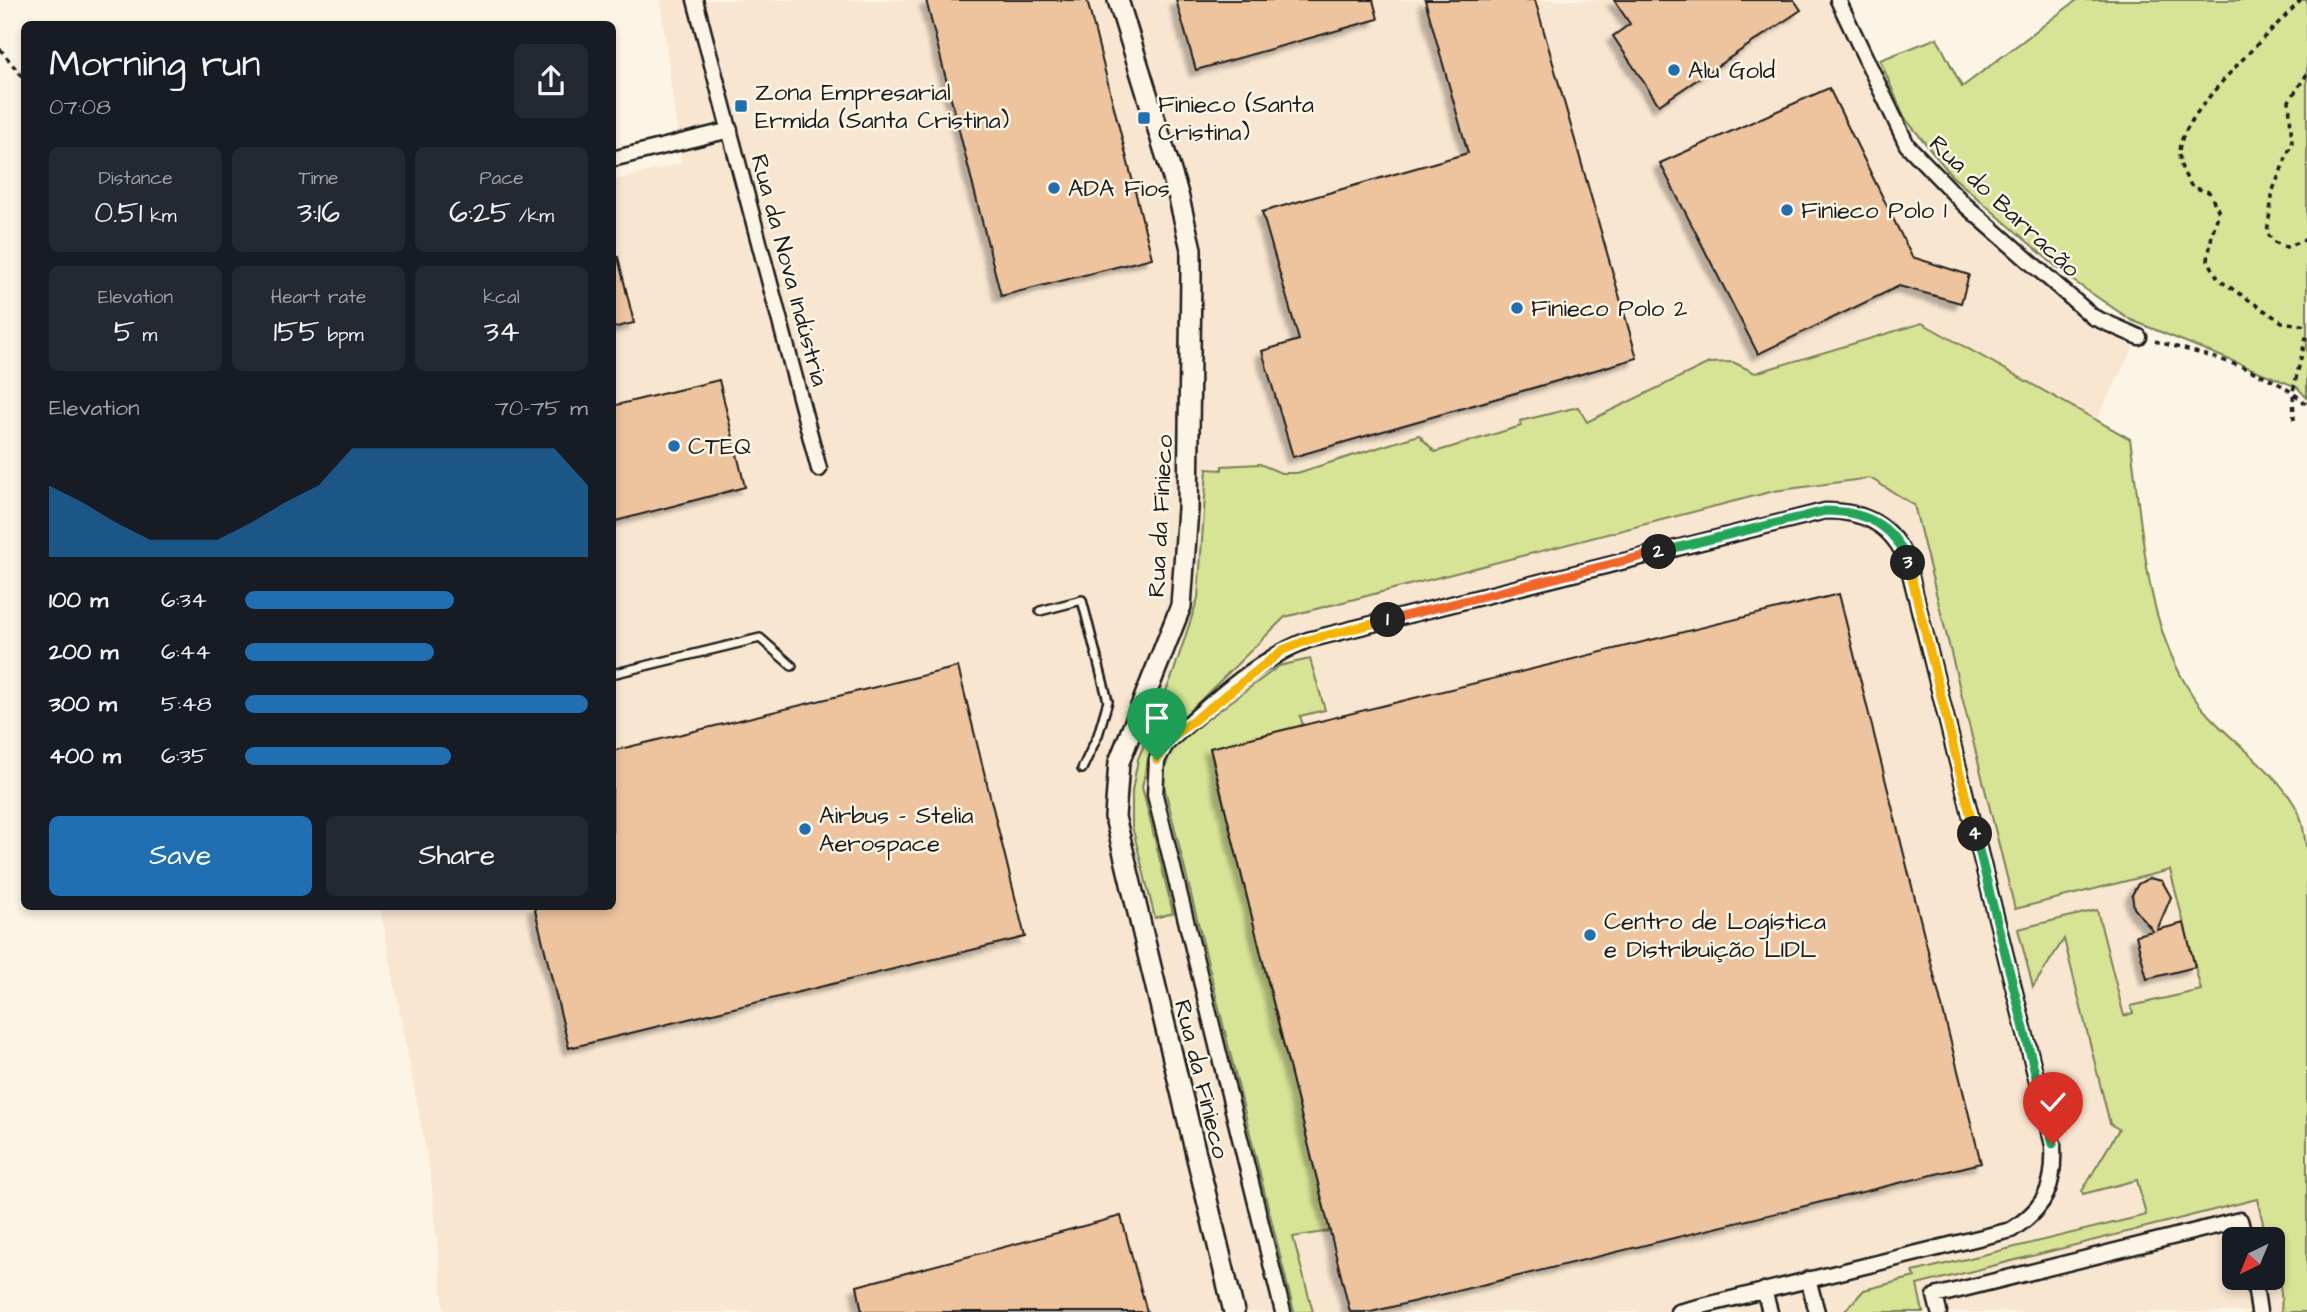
<!DOCTYPE html>
<html lang="en">
<head>
<meta charset="utf-8">
<style>
  body { margin:0; font-family:"Architects Daughter",sans-serif; background:#242831; color:#f1f3f6; height:100vh; display:flex; flex-direction:column; font-size:26px; white-space:nowrap }
  * { box-sizing:border-box; margin:0 }
  p { font-size:23px; color:#9ea1a6 }
  .icon { flex:none; width:38px; height:38px; fill:none; stroke:currentColor; stroke-width:2; stroke-linecap:round; stroke-linejoin:round }
  .map { position:relative; flex:1; overflow:hidden }
  .side { position:absolute; left:21px; top:21px; width:595px; height:889px; display:flex; flex-direction:column; background:#171b24; border-radius:10px; box-shadow:0 4px 10px #0003 }
  .side>* { flex:none }
  .needle { width:46px; rotate:223deg }
  .tools { position:absolute; left:2222px; top:1227px; display:grid; gap:14px }
  .tools a { display:grid; place-items:center; width:63px; height:63px; border-radius:10px; background:#171b24; box-shadow:0 4px 10px #0003; font-size:35px }
  .pin { position:absolute; display:grid; place-items:center; width:60px; height:60px; color:#fff; margin:-72px -30px; border-radius:50% 50% 50% 0; rotate:-45deg; box-shadow:0 0 7px #0007 }
  .pin .icon { rotate:45deg }
  .km { position:absolute; width:35px; height:35px; margin:-18px; border-radius:50%; background:#222; color:#fff; font-size:19px; line-height:35px; text-align:center }
  .round { display:grid; place-items:center; flex:none; width:74px; height:74px; border-radius:10px; background:#242831 }
  .summary { display:flex; align-items:center; justify-content:space-between; height:119px; padding:0 28px }
  h1 { font-size:38px; font-weight:600; line-height:52px }
  .metrics { display:grid; grid-template-columns:repeat(3,1fr); gap:10px; height:119px; padding:7px 28px }
  .metrics div { display:grid; align-content:center; border-radius:10px; background:#242831; text-align:center }
  .metrics b { font-size:30px; font-weight:600 }
  .metrics small { font-size:19px; font-weight:400 }
  .metrics p { font-size:19px }
  .chart { height:196px; padding:14px 28px }
  .chart p { display:flex; justify-content:space-between }
  .chart svg { width:100%; height:126px; margin-top:7px; fill:#1f6fb2; opacity:.7 }
  .button { display:flex; gap:14px; margin-top:auto; padding:14px 28px }
  .button a { flex:1; height:80px; border-radius:10px; background:#1f6fb2; color:#fff; font-size:28px; font-weight:600; line-height:80px; text-align:center }
  .button a+a { background:#242831; color:#f1f3f6 }
  ul { padding:0 28px; list-style:none; font-size:23px }
  li { display:grid; grid-template-columns:112px 84px 1fr; align-items:center; height:52px }
  li i { height:18px; border-radius:9px; background:#1f6fb2 }
  .map>svg:first-child { display:block }
</style>
</head>
<body>
<div class="map">
<svg width="2307" height="1312" viewBox="0 0 2307 1312">
  <defs>
    <filter id="shadow"><feDropShadow dx="-6" dy="6" stdDeviation="2" flood-color="#0004"/></filter>
  </defs>
  <rect width="100%" height="100%" fill="#fcf5e5"/>
  <filter id="ink" filterUnits="userSpaceOnUse"><feTurbulence type="fractalNoise" baseFrequency=".0143" numOctaves="2"/><feDisplacementMap in="SourceGraphic" scale="14" xChannelSelector="R" yChannelSelector="G"/><feConvolveMatrix kernelMatrix="1 2 1 2 8 2 1 2 1" color-interpolation-filters="sRGB"/></filter>
  <g filter="url(#ink)">
    <!-- built -->
    <path fill="#f8e6d0" fill-rule="evenodd" d="M660 0H1838L1907 145 2093 317 2139 337 2097 418 2130 439 2155 612 2166 650 2194 698 2279 783 2299 812 2307 851V1312H444L431 1178 380 907 612 906 613 181 681 163ZM2235 1239H2273V1278H2235Z"/>
    <!-- green -->
    <path fill="#d7e395" stroke="#7a8058" stroke-width="2" d="M2077 0H2307V398L2297 387 2131 320 2069 278 1952 176 1904 117 1880 60 1937 38 1962 87Z
      M1922 323 2130 439C2143 526 2143 621 2193 696 2222 738 2272 763 2297 809 2304 821 2304 838 2307 851V1312H2281C2284 1288 2273 1263 2273 1239H2267L2257 1199 1917 1285 1923 1312H1844L1864 1290 1915 1277 1913 1272 2146 1215 2137 1180 2083 1194 2082 1191 2119 1129 2110 1124 2064 939 2033 987 2018 929 2097 910 2124 1016 2133 1013 2131 1006 2201 990 2170 870 2015 909 1914 505 1870 478 1774 491 1285 617 1150 750 1142 787 1173 913 1155 918 1132 826V791L1138 759 1173 674 1198 598 1207 469 1222 470V466L1260 464 1281 473H1297L1419 435 1435 452 1521 426 1520 421 1578 407 1587 422 1709 363 1733 362 1755 373Z
      M1310 659 1325 710 1300 716 1303 725 1210 748 1330 1231 1293 1237 1313 1312H1294L1162 777 1171 750 1190 732 1279 666Z"/>
    <!-- building -->
    <path fill="#eec49e" stroke="#1c1c1c" stroke-width="2" filter="url(#shadow)" d="M926 0H1087L1152 258 1001 296Z
      M1176 0H1373L1378 19 1196 70Z
      M1425 0H1535L1637 358 1293 457 1262 351 1299 340 1262 212 1468 153Z
      M1614 0H1794L1801 10 1659 105 1613 36 1630 24Z
      M1829 88 1912 257 1969 275 1961 303 1899 286 1758 354 1660 163Z
      M618 257 634 323 612 328V258Z
      M719 380 745 487 612 522V406Z
      M1839 594 1981 1163 1371 1312H1350L1210 748Z
      M958 667 1025 937 569 1048 534 906H612V751Z
      M2149 878 2162 881 2171 897 2157 930 2184 923 2195 967 2147 979 2136 935 2153 931 2134 908 2132 895 2138 884Z
      M1121 1216 1147 1312H862L857 1286Z"/>
    <g fill="none" stroke-linecap="round" stroke-linejoin="round">
      <!-- service casing -->
      <g stroke="#1c1c1c" stroke-width="12">
        <path id="service" d="M1040 611 1082 600 1108 701 1098 735 1082 769
          M612 674 760 638 792 666"/>
      </g>
      <!-- minor casing -->
      <g stroke="#1c1c1c" stroke-width="19">
        <path id="minor" d="M695 0 819 469
          M1838 0 1907 145 1964 204 2093 317 2139 337
          M612 159 730 130
          M2254 1278 2259 1312
          M1808 1279 1817 1312
          M1764 1290 1770 1312
          M1283 1312 1155 795 1157 760 1166 744C1208 706 1255 660 1308 640L1825 511C1864 511 1891 524 1907 561L2053 1145C2055 1185 2047 1207 2011 1230L1678 1312
          M1939 1312 1935 1296 2240 1220 2245 1239"/>
      </g>
      <!-- tertiary casing -->
      <g stroke="#1c1c1c" stroke-width="24">
        <path id="tertiary" d="M1118 0 1178 194 1191 249V274L1188 509 1181 606 1119 762 1115 817 1234 1312"/>
      </g>
      <!-- path -->
      <path stroke="#1c1c1c" stroke-width="3.5" stroke-dasharray="5 5" stroke-linecap="butt" d="M2301 0C2273 30 2180 114 2179 152 2179 166 2185 176 2192 187L2209 192 2219 212 2212 234 2208 260 2219 280 2282 322 2307 326
        M0 49 24 79
        M2307 74 2289 101 2292 143 2273 190 2267 233 2274 242 2286 247 2307 239
        M2155 341C2204 355 2271 369 2307 405
        M2294 420 2293 391 2307 333"/>
      <!-- service -->
      <use href="#service" stroke="#fcf5e5" stroke-width="7"/>
      <!-- minor -->
      <use href="#minor" stroke="#fcf5e5" stroke-width="14"/>
      <!-- tertiary -->
      <use href="#tertiary" stroke="#fcf5e5" stroke-width="19"/>
    </g>
  </g>
  <g fill="none" stroke-linecap="round" stroke-linejoin="round" filter="url(#ink)">
    <!-- split-1 casing -->
    <g stroke="#fff" stroke-width="14">
      <path id="split-1" d="M1157 760 1166 744 1179 732 1283 650 1308 640 1388 620"/>
    </g>
    <!-- split-2 casing -->
    <g stroke="#fff" stroke-width="14">
      <path id="split-2" d="M1388 620 1659 552"/>
    </g>
    <!-- split-3 casing -->
    <g stroke="#fff" stroke-width="14">
      <path id="split-3" d="M1659 552 1825 511C1864 511 1894 524 1908 563"/>
    </g>
    <!-- split-4 casing -->
    <g stroke="#fff" stroke-width="14">
      <path id="split-4" d="M1908 563 1975 834"/>
    </g>
    <!-- split-5 casing -->
    <g stroke="#fff" stroke-width="14">
      <path id="split-5" d="M1975 834 2053 1144"/>
    </g>
    <!-- split-1 -->
    <use href="#split-1" stroke="#f5b400" stroke-width="9"/>
    <!-- split-2 -->
    <use href="#split-2" stroke="#f0652b" stroke-width="9"/>
    <!-- split-3 -->
    <use href="#split-3" stroke="#22a559" stroke-width="9"/>
    <!-- split-4 -->
    <use href="#split-4" stroke="#f5b400" stroke-width="9"/>
    <!-- split-5 -->
    <use href="#split-5" stroke="#22a559" stroke-width="9"/>
  </g>
  <!-- markers -->
  <g fill="#1f6fb2" stroke="#fcf5e5" stroke-width="2.5">
    <circle cx="1674" cy="70" r="7"/>
    <rect x="734" y="99" width="14" height="14" rx="3.5"/>
    <rect x="1137" y="111" width="14" height="14" rx="3.5"/>
    <circle cx="1054" cy="188" r="7"/>
    <circle cx="1787" cy="210" r="7"/>
    <circle cx="1517" cy="308" r="7"/>
    <circle cx="674" cy="446" r="7"/>
    <circle cx="805" cy="829" r="7"/>
    <circle cx="1590" cy="935" r="7"/>
  </g>
  <g text-anchor="middle" stroke-width="5" stroke-linejoin="round" paint-order="stroke">
    <!-- poi labels -->
    <g font-size="24" fill="#1c1c1c" stroke="#fcf5e5" text-anchor="start">
      <text x="1688" y="78">Alu Gold</text>
      <text x="755" y="100">Zona Empresarial<tspan x="755" dy="28">Ermida (Santa Cristina)</tspan></text>
      <text x="1158" y="112">Finieco (Santa<tspan x="1158" dy="28">Cristina)</tspan></text>
      <text x="1068" y="196">ADA Fios</text>
      <text x="1801" y="218">Finieco Polo 1</text>
      <text x="1531" y="316">Finieco Polo 2</text>
      <text x="688" y="454">CTEQ</text>
      <text x="819" y="823">Airbus - Stelia<tspan x="819" dy="28">Aerospace</tspan></text>
      <text x="1604" y="929">Centro de Logística<tspan x="1604" dy="28">e Distribuição LIDL</tspan></text>
    </g>
    <!-- street labels -->
    <g font-size="24" fill="#1c1c1c" stroke="#fcf5e5">
      <text transform="translate(2005 206) rotate(43)" y="8">Rua do Barracão</text>
      <text transform="translate(790 270) rotate(75)" y="8">Rua da Nova Indústria</text>
      <text transform="translate(1160 516) rotate(-87)" y="8">Rua da Finieco</text>
      <text transform="translate(1202 1079) rotate(76)" y="8">Rua da Finieco</text>
    </g>
  </g>
</svg>
<div class="tools">
<a><svg class="needle" viewBox="-14 -14 28 28"><path d="M0-13l5 13h-10z" fill="#e53935"/><path d="M0 13l5-13h-10z" fill="#9ea1a6"/></svg></a>
</div>
<div class="pin" style="left:1157px;top:760px;background:#1e9e55"><svg class="icon" aria-label="arrive" viewBox="0 0 24 24"><path d="M6 21V4h12l-3 4 3 4H6"/></svg></div>
<div class="pin" style="left:2053px;top:1144px;background:#d93025"><svg class="icon" aria-label="check" viewBox="0 0 24 24"><path d="M5 12l5 5 9-10"/></svg></div>
<b class="km" style="left:1388px;top:620px">1</b>
<b class="km" style="left:1659px;top:552px">2</b>
<b class="km" style="left:1908px;top:563px">3</b>
<b class="km" style="left:1975px;top:834px">4</b>
<section class="side">
<div class="summary"><div><h1>Morning run</h1><p>07:08</p></div><a class="round"><svg class="icon" aria-label="share" viewBox="0 0 24 24"><path d="M12 15V3M7 8l5-5 5 5M5 13v7h14v-7"/></svg></a></div>
<div class="metrics">
<div><p>Distance</p><b>0.51<small> km</small></b></div>
<div><p>Time</p><b>3:16</b></div>
<div><p>Pace</p><b>6:25<small> /km</small></b></div>
</div>
<div class="metrics">
<div><p>Elevation</p><b>5<small> m</small></b></div>
<div><p>Heart rate</p><b>155<small> bpm</small></b></div>
<div><p>kcal</p><b>34</b></div>
</div>
<div class="chart"><p><span>Elevation</span>70–75 m</p>
<svg viewBox="0 0 160 44" preserveAspectRatio="none"><path d="M0 44V19L10 25L20 32L30 38L40 38L50 38L60 32L70 25L80 19L90 6L100 6L110 6L120 6L130 6L140 6L150 6L160 19V44z"/></svg>
</div>
<ul>
<li><b>100 m</b>6:34<i style="width:61%"></i></li>
<li><b>200 m</b>6:44<i style="width:55%"></i></li>
<li><b>300 m</b>5:48<i style="width:100%"></i></li>
<li><b>400 m</b>6:35<i style="width:60%"></i></li>
</ul>
<div class="button"><a>Save</a><a>Share</a></div>
</section>
</div>
</body>
</html>
